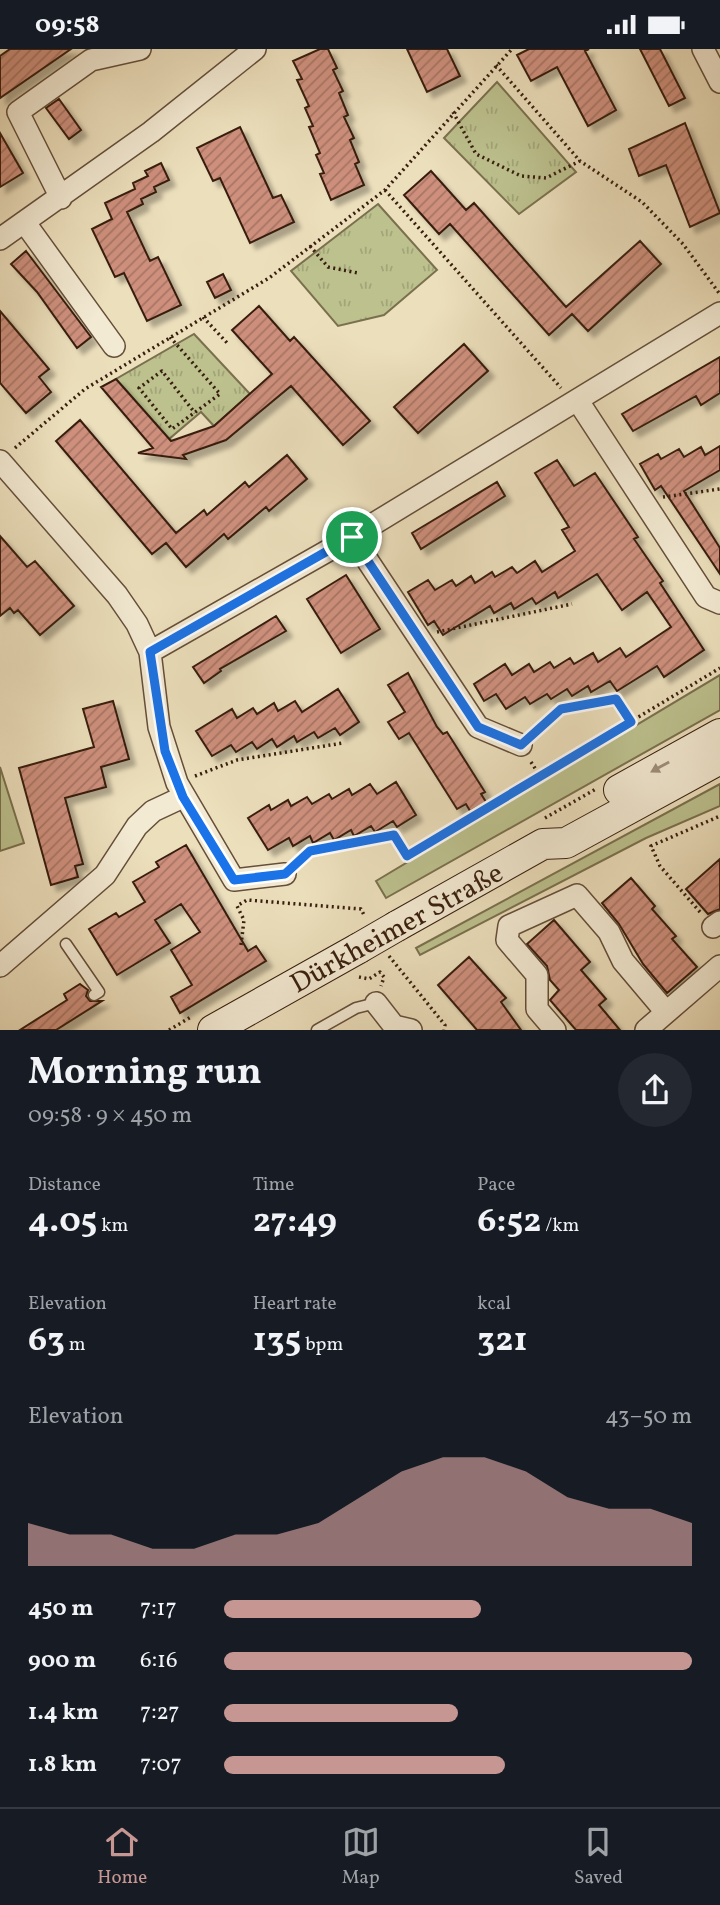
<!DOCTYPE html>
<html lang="en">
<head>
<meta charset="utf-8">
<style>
  body { margin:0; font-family:Vollkorn,serif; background:#242831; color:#f1f3f6; height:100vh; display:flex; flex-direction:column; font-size:26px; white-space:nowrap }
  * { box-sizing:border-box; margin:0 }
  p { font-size:23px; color:#9ea1a6 }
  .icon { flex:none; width:38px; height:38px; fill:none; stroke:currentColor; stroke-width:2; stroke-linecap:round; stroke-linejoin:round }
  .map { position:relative; height:981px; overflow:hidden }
  .drawer { display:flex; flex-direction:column; background:#171b24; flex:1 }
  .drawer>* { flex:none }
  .pin { position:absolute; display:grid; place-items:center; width:60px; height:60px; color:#fff; margin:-30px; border:4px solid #fff; border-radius:50%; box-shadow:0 2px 7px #0007 }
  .round { display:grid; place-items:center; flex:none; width:74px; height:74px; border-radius:37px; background:#242831 }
  .headline { display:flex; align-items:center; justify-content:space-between; height:119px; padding:0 28px }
  h1 { font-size:38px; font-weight:700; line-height:52px }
  .figures { display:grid; grid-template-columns:repeat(3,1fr); gap:10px; height:119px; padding:7px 28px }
  .figures div { display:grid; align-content:center }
  .figures b { font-size:35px; font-weight:700 }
  .figures small { font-size:19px; font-weight:400 }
  .figures p { font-size:19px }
  .chart { height:196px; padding:14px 28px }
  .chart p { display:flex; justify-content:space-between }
  .chart svg { width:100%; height:126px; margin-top:7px; fill:#c59692; opacity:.7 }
  ul { padding:0 28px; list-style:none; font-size:23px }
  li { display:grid; grid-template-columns:112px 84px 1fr; align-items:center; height:52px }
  li i { height:18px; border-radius:9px; background:#c59692 }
  .status { display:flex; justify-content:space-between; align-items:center; height:49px; padding:0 35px; background:#171b24; direction:ltr }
  .status svg { height:19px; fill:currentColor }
  .menu { display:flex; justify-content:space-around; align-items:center; height:98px; border-top:2px solid #363941; background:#171b24; font-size:19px; color:#9ea1a6 }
  .menu a { display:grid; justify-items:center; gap:4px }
  .menu .selected { color:#c59692 }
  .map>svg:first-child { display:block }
</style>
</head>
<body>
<div class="status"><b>09:58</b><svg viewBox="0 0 49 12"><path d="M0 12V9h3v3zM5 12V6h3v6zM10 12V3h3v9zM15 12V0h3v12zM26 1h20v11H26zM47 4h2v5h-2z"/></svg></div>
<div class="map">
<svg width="720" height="981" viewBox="0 0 720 981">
  <defs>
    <pattern id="park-tufts" width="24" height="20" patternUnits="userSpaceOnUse" patternTransform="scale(1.75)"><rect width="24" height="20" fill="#bcc18e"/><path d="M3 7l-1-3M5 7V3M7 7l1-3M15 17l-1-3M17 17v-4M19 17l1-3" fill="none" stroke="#a2a579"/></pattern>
    <pattern id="building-hatch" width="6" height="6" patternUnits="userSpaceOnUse" patternTransform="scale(1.75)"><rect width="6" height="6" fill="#ce907d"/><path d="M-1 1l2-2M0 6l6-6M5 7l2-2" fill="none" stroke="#a87565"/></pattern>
    <filter id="shadow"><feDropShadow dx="6" dy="6" stdDeviation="2" flood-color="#0004"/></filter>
  </defs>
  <rect width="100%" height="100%" fill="#ecdfbc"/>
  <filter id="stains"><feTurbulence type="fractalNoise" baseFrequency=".00286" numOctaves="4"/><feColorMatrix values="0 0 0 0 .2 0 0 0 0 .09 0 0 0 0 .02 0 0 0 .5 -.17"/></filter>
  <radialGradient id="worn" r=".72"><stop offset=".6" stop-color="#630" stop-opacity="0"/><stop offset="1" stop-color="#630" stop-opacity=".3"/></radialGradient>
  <!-- green -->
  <path fill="#bcc18e" stroke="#7a704e" stroke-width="2" d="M720 626V661L386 849 376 832Z
    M0 718 24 794 0 802Z
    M720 735V757L646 789 420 906 416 899Z"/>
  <!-- park -->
  <path fill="url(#park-tufts)" stroke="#7a704e" stroke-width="2" d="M497 33 576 123 519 165 444 89Z
    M378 155 437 221 384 266 338 277 291 222Z
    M194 285 250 345 214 377 201 363 169 390 116 330Z"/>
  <!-- building -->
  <path fill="url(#building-hatch)" stroke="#381e0f" stroke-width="2" filter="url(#shadow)" d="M10 0H71L0 49V7Z
    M320 0H328L337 19 333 21 343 42 339 44 348 66 344 68 354 89 350 91 359 113 355 115 364 136 331 151 320 125 324 124 316 106 320 104 309 78 313 77 305 59 309 57 297 31 302 30 293 12Z
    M407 0H447L460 27 427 43Z
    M529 0H589L585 2 616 61 588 77 557 18 531 32 517 6Z
    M640 0H660L685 49 669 57Z
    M59 50 81 81 69 90 46 59Z
    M685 74 720 164 690 178 666 116 639 127 629 100Z
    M240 78 273 149 281 146 294 173 250 194 220 129 213 132 197 99Z
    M0 84 23 124 0 138Z
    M161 114 169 131 154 138 156 143 141 150 143 155 127 163 150 212 158 208 181 256 147 272 124 224 115 228 92 180 112 170 105 154 135 140 133 134 148 127 145 122Z
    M431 122 466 161 474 154 566 258 640 192 661 215 588 282 572 265 549 286 450 175 439 185 404 146Z
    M26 202 91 288 77 299 37 243 11 215Z
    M223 225 231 241 215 249 207 233Z
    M259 257 290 292 294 288 370 372 343 396 291 337 226 391 183 406 186 410 138 404 153 399 101 338 116 330 171 392 214 377 272 325 232 281Z
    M0 262 49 320 39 328 51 343 26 364 0 334Z
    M464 295 488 322 418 384 394 358Z
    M720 308V344L701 356 696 347 633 382 622 365Z
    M80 371 176 484 204 461 207 466 245 433 249 438 287 406 307 430 269 462 266 458 228 490 224 485 186 518 166 494 152 505 56 392Z
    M720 397V421L684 442 720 499V525L661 437 655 441 640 415 658 405 661 410 679 400 684 408 701 398 705 406Z
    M557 411 574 437 595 424 638 488 634 490 663 532 660 534 704 601 664 628 657 617 617 642 610 632 591 643 588 637 572 647 567 640 551 650 547 645 530 655 525 648 506 660 496 645 484 652 474 635 505 615 512 626 529 615 534 623 550 613 554 619 570 609 574 615 593 604 598 613 620 599 626 608 671 578 647 543 622 561 597 525 558 549 555 543 536 555 532 549 514 560 511 554 494 564 490 557 443 586 434 572 428 576 408 543 428 531 435 541 452 531 456 537 471 527 475 534 492 523 495 528 512 518 517 524 535 512 542 523 575 502 562 481 569 478 535 424Z
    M497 433 505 447 421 500 412 484Z
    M0 487 27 518 35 512 74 557 40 586 18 561 14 564 10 559 0 567Z
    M346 526 380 580 341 604 307 550Z
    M276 567 286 582 220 620 221 622 204 634 193 618Z
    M408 624 437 678 443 685 447 683 485 743 481 745 486 753 470 762 466 755 457 760 409 684 399 690 388 673 405 663 388 636Z
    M338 640 359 673 340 686 335 679 318 689 314 683 297 693 294 687 277 698 272 690 257 700 252 693 236 703 231 696 212 707 196 682 232 660 237 669 253 659 257 665 274 654 278 662 295 652 302 663Z
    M113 652 129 710 101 718 106 738 65 749 83 815 75 817 78 828 51 836 19 719 94 698 83 660Z
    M396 733 416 766 397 778 393 772 375 783 371 777 354 787 351 781 334 791 330 784 313 794 310 787 293 797 289 789 268 801 248 769 269 756 271 761 288 751 291 757 307 748 312 755 329 745 332 750 349 740 352 746 370 735 377 745Z
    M186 796 248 902 256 897 266 912 180 964 171 948 192 936 171 901 200 883 181 855 155 871 170 894 117 926 89 880 116 864 119 868 145 853 133 833 159 818 156 813Z
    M720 810V860L708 865 686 840Z
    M631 829 655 857 652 860 676 887 672 890 697 918 667 944 643 915 619 875 602 854Z
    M554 871 590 913 581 921 606 950 599 956 620 981H576L550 951 559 941 550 931 547 917 527 895Z
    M469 908 506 949 501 953 521 981H477L438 936Z
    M80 935 88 941 86 947 90 952H102L56 981H20L67 951 64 945Z"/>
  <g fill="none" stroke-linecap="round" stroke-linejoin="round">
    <!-- lane casing -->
    <g stroke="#654e3a" stroke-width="13">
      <path id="lane" d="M66 895 99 943 94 946
        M317 981 356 959 376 954"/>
    </g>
    <!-- street casing -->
    <g stroke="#654e3a" stroke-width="24">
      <path id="street" d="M703 0 720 33
        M61 149 18 63 91 11 140 0
        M25 174 114 297
        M0 190 151 83 255 0
        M578 352 706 548 720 554
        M0 412 117 546 137 575 150 603 159 678 177 734 234 831 285 825
        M352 488 478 678 521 696
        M150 603 352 488 720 264
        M713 878 720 873
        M0 917 105 826 137 777 153 762 183 748
        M376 954 394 977 411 981
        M555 981 537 960V926L507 891 509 877 577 846 609 883 623 912 666 963
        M646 981 720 917"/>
    </g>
    <!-- secondary casing -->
    <g stroke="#381e0f" stroke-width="32">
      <path id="secondary" d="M619 741 720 685
        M397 877 543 795 566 794 720 710
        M213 981 359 899"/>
    </g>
    <!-- path -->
    <path stroke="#381e0f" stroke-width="3.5" stroke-dasharray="2 3.5" stroke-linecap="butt" d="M496 16 580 112 642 153 683 195 719 244
      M453 63 476 105 521 127 546 129 580 112
      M385 141 561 339
      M310 197 328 218 358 224
      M203 268 229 296
      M170 288 220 345 172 380 139 339 162 322 195 364
      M15 399 85 340 269 229 385 141 512 0
      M663 448 720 440
      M437 583 572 555
      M536 683 561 660 616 650 631 673
      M531 713 540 727
      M195 727 237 711 343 694
      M545 769 596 740
      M298 812 310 802 394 786 407 807 720 619
      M700 863 660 817 651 797 720 767
      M241 896 244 871 237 857 247 851 361 860 365 868
      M389 907 445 976 444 981
      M359 928 369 930 380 923 384 928 381 937
      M169 981 191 968"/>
    <!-- lane -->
    <use href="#lane" stroke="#f3ead3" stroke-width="10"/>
    <!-- street -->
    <use href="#street" stroke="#f3ead3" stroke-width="21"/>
    <!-- secondary -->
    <use href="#secondary" stroke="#f3ead3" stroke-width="30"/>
    <!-- secondary-bridge casing -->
    <g stroke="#381e0f" stroke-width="32" stroke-linecap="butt">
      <path id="secondary-bridge" d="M359 899 397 877"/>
    </g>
    <!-- secondary-bridge -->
    <use href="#secondary-bridge" stroke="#f3ead3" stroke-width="30"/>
  </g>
  <!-- one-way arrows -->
  <defs><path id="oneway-solid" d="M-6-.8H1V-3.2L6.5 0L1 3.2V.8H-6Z" transform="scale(1.75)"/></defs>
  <use fill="#9f8e7b" href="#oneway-solid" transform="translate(660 718) rotate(151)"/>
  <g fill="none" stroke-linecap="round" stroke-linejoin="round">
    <!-- route casing -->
    <g stroke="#fff" stroke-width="14">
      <path id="route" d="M352 488 478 678 521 696 561 660 616 650 631 673 407 807 394 786 310 802 285 825 234 831 183 748 165 702 150 603Z"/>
    </g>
    <!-- route -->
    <use href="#route" stroke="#1a73e8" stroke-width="9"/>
  </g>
  <g text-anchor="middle" stroke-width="5" stroke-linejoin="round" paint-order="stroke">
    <!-- street labels -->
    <g font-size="28" fill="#381e0f" stroke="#f3ead3">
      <text transform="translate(396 878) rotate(-29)" y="10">Dürkheimer Straße</text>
    </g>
  </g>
  <rect width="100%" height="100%" filter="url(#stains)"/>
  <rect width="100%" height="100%" fill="url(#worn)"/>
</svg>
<div class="pin" style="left:352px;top:488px;background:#1e9e55"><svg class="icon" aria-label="arrive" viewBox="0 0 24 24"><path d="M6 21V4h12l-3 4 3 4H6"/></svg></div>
</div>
<section class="drawer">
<div class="headline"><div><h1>Morning run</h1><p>09:58 · 9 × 450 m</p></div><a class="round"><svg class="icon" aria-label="share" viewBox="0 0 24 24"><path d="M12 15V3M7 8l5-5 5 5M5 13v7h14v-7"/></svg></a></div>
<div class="figures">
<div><p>Distance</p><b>4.05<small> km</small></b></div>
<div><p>Time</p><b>27:49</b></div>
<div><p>Pace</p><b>6:52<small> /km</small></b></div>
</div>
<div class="figures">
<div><p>Elevation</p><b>63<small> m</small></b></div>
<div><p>Heart rate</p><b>135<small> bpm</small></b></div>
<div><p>kcal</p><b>321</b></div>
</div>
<div class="chart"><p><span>Elevation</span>43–50 m</p>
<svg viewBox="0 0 160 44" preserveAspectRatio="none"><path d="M0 44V29L10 33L20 33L30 38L40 38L50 33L60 33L70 29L80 20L90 11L100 6L110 6L120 11L130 20L140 24L150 24L160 29V44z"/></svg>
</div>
<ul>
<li><b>450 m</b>7:17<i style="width:55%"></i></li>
<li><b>900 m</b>6:16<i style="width:100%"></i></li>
<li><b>1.4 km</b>7:27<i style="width:50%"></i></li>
<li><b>1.8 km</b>7:07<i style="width:60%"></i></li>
</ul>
</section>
<nav class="menu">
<a class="selected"><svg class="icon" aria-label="home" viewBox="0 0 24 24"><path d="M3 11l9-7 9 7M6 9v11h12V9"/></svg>Home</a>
<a><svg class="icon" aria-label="map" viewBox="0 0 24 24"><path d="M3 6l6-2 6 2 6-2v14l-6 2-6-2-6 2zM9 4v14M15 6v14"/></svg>Map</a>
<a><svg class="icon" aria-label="saved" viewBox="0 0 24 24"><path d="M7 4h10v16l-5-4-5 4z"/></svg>Saved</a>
</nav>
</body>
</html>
